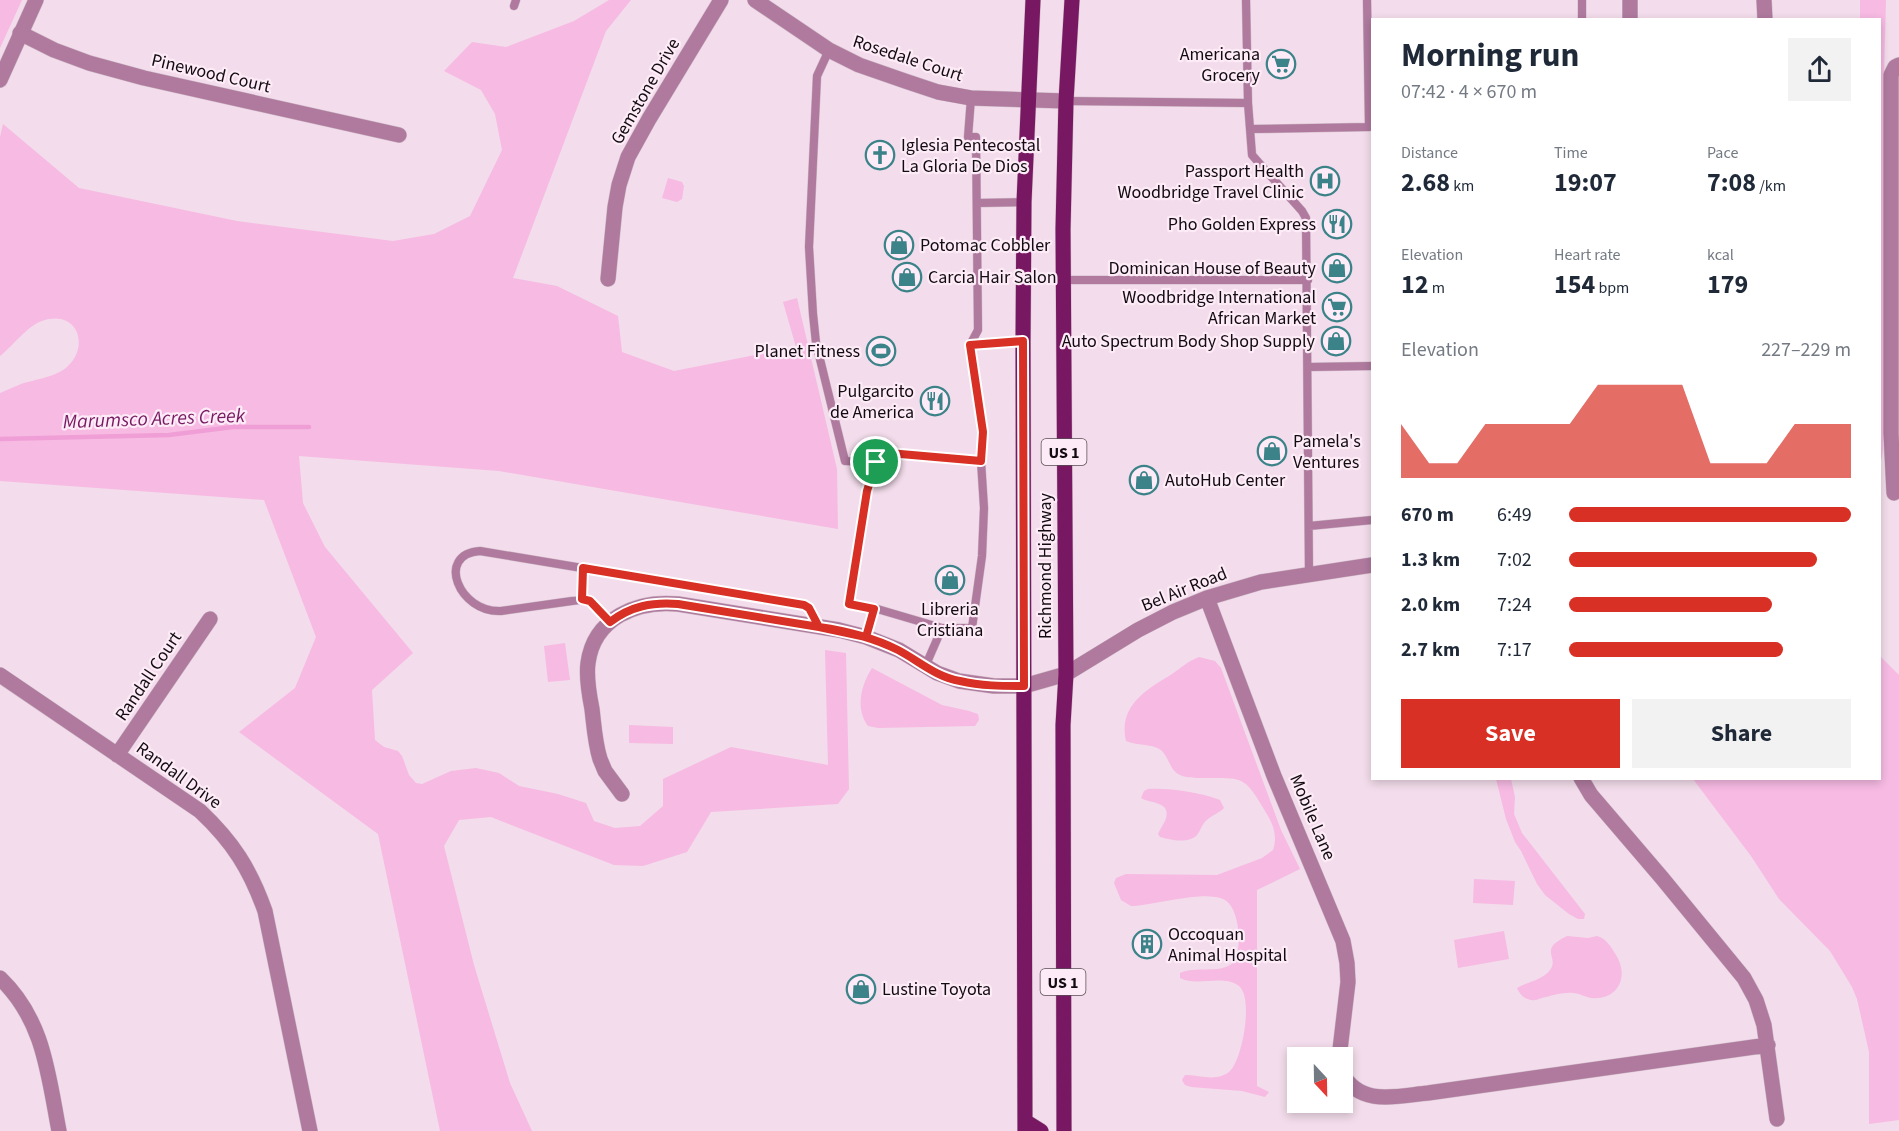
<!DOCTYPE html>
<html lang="en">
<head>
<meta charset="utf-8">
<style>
  body { margin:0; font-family:"Source Sans 3",sans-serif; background:#f2f2f3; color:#1f2937; height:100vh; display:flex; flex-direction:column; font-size:22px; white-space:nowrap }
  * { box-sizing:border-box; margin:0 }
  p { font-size:20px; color:#747a83 }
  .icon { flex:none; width:33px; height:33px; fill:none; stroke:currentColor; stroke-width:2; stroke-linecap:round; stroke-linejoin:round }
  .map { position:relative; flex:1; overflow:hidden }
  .sheet { position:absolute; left:1371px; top:18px; width:510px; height:762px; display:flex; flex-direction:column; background:#fff; border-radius:0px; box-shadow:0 3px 9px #0003 }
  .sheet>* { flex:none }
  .needle { width:39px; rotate:158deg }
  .tools { position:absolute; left:1287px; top:1047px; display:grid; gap:12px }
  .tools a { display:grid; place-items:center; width:66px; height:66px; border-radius:0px; background:#fff; box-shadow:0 3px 9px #0003; font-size:30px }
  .pin { position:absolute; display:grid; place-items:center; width:51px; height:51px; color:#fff; margin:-26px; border:3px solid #fff; border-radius:50%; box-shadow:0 2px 6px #0007 }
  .round { display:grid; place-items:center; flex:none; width:63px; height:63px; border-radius:0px; background:#f2f2f3 }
  .overview { display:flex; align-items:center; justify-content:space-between; height:102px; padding:0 30px }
  h1 { font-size:33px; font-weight:700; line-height:45px }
  .stats { display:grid; grid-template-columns:repeat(3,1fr); gap:9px; height:102px; padding:6px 30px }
  .stats div { display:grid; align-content:center }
  .stats b { font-size:26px; font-weight:700 }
  .stats small { font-size:16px; font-weight:400 }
  .stats p { font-size:16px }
  .chart { height:168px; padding:12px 30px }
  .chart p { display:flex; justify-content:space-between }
  .chart svg { width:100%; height:108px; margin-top:6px; fill:#d93025; opacity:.7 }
  .action { display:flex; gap:12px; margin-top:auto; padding:12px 30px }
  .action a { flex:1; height:69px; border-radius:0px; background:#d93025; color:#fff; font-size:24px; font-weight:700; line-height:69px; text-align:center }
  .action a+a { background:#f2f2f3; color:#1f2937 }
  ul { padding:0 30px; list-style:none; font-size:20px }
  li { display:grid; grid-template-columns:96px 72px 1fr; align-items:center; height:45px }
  li i { height:15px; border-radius:8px; background:#d93025 }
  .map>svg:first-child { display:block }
</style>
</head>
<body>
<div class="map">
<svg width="1899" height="1131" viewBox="0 0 1899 1131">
  <rect width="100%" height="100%" fill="#f3dceb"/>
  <!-- green -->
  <path fill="#f7bae3" d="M0 0H22L0 48Z
    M609 0H631L606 31 513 278 557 286 618 316 622 352 674 371 796 347 783 302 797 298 837 469 838 529 499 471 299 456 303 503 325 547 413 653 372 690 375 740 384 747 398 751 402 756 409 775 416 783 422 784 451 771 476 768 499 773 519 786 558 794 586 803 594 821 615 828 640 826 663 806V779L731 747 828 765 825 650 846 653 849 789 838 804 711 812 687 852 643 866 614 865 491 817 459 820 444 846 474 965 510 1083 532 1131H440L378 834 239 732 295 688 316 637 264 500 0 481V393C7 390 14 387 21 384 36 379 57 377 68 366 90 345 77 309 42 321 28 325 12 347 0 356V137L3 124 79 188 237 221 393 241 434 234 470 216 502 150 495 114 481 90 444 71 472 42 506 47 574 21Z
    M1860 0H1886L1883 115V449L1882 457 1880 463V20H1860Z
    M668 178 682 182 684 186 682 199 677 202 662 198Z
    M565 643 570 680 548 682 544 646Z
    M1880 656 1899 675V1120L1869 1124V1052L1857 999 1852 987 1830 951 1779 899 1751 856 1693 779 1880 778Z
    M1199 657 1215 661 1221 668 1281 830 1300 869 1257 890V1086L1269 1092 1265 1097 1242 1091 1191 1087 1185 1085 1182 1080 1185 1075C1200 1075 1216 1082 1229 1072 1242 1062 1254 998 1239 986 1223 974 1197 987 1180 978V973C1196 966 1218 973 1230 965 1244 957 1241 906 1223 899 1204 890 1154 905 1131 906L1121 900 1114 883 1116 878 1126 874 1217 875 1262 858 1273 850C1278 836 1273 823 1265 811 1244 775 1243 778 1203 778 1196 778 1186 778 1180 775 1170 771 1169 757 1161 750 1150 743 1137 746 1126 741 1118 706 1146 690 1172 674 1181 668 1188 661 1199 657Z
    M872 668 942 705 969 711 978 714 979 720 975 726 878 728 868 726C855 709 861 685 872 668Z
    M629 725 673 727V744L629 743Z
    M1496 779H1511L1515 797 1514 814 1522 833 1585 914 1584 919H1578L1569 914 1545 895 1537 884 1521 851 1515 842 1506 819Z
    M1148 789C1172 788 1197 792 1220 800L1224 808C1219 813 1213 815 1208 819 1202 823 1201 830 1197 835 1189 844 1170 840 1160 837L1158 834C1160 829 1163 825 1165 821 1173 801 1151 804 1141 798L1144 791Z
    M1474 879 1515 881 1513 905 1473 903Z
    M1504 931 1509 959 1458 968 1454 940Z
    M1567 936 1588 938 1597 936C1607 939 1611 947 1616 955 1630 977 1617 1001 1591 998 1585 997 1579 993 1573 993 1562 992 1546 997 1536 1000 1527 1001 1521 997 1517 988 1527 982 1543 980 1550 970 1560 957 1537 950 1567 936Z"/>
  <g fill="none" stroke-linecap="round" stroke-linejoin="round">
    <!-- stream -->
    <path stroke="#f09ed6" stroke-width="4.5" d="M0 439 169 435 233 427H309"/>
    <!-- service casing -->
    <g stroke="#cfbbc8" stroke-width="9">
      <path id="service" d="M1582 0V20
        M514 6 516 0
        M829 50 817 76 809 247 813 314 816 343 845 461 876 462
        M1066 101 1248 103 1246 0
        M1248 103 1252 155 1302 211 1306 218 1309 575
        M1250 129 1369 127 1367 0
        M977 203 1024 202
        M1063 280H1308
        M970 345 1023 341
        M1308 367 1372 366
        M1309 526 1372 520
        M581 599 583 568
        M610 622 592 602 586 599 501 611C459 613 435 554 480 551L804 605 809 608 819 626
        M942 628 874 608 849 604 867 491 876 462 889 453 981 461
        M866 637 874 608
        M925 667 942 628H972L982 556 984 508 981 461 983 432 970 345 978 330 976 137H968L971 98"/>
    </g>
    <!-- minor casing -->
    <g stroke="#cfbbc8" stroke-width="16">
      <path id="minor" d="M755 0 829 50 859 65 905 81 938 92 971 98 1066 101
        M1764 0 1765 20
        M1630 20V0
        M20 33 54 50 89 63 144 78 399 135
        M608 279 615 207 619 185 628 157 649 119 721 0
        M1894 493 1891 433V75L1895 67 1899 65
        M1207 598 1274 776 1343 941 1347 963 1348 982 1339 1058
        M0 675 200 811C233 842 250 869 265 911L310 1131
        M117 755 210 619
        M1581 778 1591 795 1662 878 1744 978 1756 1000 1764 1025 1777 1119
        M622 794 605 771 600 759C595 743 594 726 592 709 589 694 586 678 588 663 594 618 637 600 678 604L839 630 866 637 899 650 937 673 959 681 994 686H1024L1066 674 1138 630 1173 612 1207 598 1261 582 1372 565
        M0 978C44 1020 48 1074 59 1131
        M1342 1073C1360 1107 1397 1096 1428 1093L1768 1045"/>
    </g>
    <!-- tertiary casing -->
    <g stroke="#cfbbc8" stroke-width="16">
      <path id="tertiary" d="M0 80 36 0"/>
    </g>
    <!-- primary casing -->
    <g stroke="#cfbbc8" stroke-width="16">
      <path id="primary" d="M1025 1121 1041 1131
        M1025 1131 1023 341 1024 202 1033 0
        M1064 1131 1063 725 1066 674 1063 229 1066 101 1072 0"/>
    </g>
    <!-- service -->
    <use href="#service" stroke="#af7a9e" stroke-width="8"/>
    <!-- minor -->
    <use href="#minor" stroke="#af7a9e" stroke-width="15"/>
    <!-- tertiary -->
    <use href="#tertiary" stroke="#af7a9e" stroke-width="15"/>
    <!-- primary -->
    <use href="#primary" stroke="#781862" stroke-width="15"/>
  </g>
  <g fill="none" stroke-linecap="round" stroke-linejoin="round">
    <!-- route casing -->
    <g stroke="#fff" stroke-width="12">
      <path id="route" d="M876 462 867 491 849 604 874 609 866 637 819 627 678 604C652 602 631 606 610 622L590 601 582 599 583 568 804 605 809 608 819 627C847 631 874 638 898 650 919 661 936 677 960 681 981 686 1002 686 1024 686L1023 341 970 345 983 432 981 461 889 453 876 462"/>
    </g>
    <!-- route -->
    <use href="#route" stroke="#d93025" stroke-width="8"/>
  </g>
  <!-- icons -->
  <defs>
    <g id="supermarket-ring" transform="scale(1.5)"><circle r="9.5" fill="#fdebf7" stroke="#3b8389" stroke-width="1.5"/><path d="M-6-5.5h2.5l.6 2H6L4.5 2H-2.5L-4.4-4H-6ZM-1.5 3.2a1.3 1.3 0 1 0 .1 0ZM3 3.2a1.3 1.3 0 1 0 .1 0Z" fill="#3b8389"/></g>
    <g id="church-ring" transform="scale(1.5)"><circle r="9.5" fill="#fdebf7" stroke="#3b8389" stroke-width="1.5"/><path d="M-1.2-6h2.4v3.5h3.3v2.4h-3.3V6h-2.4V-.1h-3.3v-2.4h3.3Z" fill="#3b8389"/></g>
    <g id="hospital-ring" transform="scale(1.5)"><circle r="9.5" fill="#fdebf7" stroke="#3b8389" stroke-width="1.5"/><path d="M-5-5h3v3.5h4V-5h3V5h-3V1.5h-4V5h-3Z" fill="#3b8389"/></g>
    <g id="restaurant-ring" transform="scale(1.5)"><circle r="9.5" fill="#fdebf7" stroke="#3b8389" stroke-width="1.5"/><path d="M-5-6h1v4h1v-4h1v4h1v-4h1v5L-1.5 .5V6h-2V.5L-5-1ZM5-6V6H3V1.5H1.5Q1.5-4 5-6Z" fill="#3b8389"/></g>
    <g id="shop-ring" transform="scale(1.5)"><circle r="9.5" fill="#fdebf7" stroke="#3b8389" stroke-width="1.5"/><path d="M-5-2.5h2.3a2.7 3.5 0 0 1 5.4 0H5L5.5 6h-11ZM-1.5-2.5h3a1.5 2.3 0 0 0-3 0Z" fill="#3b8389"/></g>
    <g id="stadium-ring" transform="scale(1.5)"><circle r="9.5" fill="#fdebf7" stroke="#3b8389" stroke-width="1.5"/><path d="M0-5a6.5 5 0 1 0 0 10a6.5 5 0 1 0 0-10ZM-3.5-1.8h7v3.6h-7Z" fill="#3b8389"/></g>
    <g id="building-ring" transform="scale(1.5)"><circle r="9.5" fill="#fdebf7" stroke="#3b8389" stroke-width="1.5"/><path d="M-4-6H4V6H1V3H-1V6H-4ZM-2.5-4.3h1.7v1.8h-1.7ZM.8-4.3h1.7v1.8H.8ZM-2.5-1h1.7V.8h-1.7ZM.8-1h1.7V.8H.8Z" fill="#3b8389"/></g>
  </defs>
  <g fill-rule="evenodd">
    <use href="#supermarket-ring" x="1281" y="64"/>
    <use href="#church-ring" x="880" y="155"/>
    <use href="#hospital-ring" x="1325" y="181"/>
    <use href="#restaurant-ring" x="1337" y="224"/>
    <use href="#shop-ring" x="899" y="245"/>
    <use href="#shop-ring" x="1337" y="268"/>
    <use href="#shop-ring" x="907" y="277"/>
    <use href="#supermarket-ring" x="1337" y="307"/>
    <use href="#shop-ring" x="1336" y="341"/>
    <use href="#stadium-ring" x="881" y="351"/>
    <use href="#restaurant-ring" x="935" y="401"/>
    <use href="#shop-ring" x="1272" y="451"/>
    <use href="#shop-ring" x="1144" y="480"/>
    <use href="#shop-ring" x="950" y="580"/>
    <use href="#building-ring" x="1147" y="944"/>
    <use href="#shop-ring" x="861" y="989"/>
  </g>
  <g text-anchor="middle" stroke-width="4.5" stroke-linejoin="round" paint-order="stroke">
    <!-- shield labels -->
    <g fill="#fdebf7" stroke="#584e55" stroke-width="1.5">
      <rect x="1041.5" y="439" width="45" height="26" rx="4.5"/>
      <rect x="1040.5" y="969" width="45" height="26" rx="4.5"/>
    </g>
    <g font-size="16" font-weight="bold" fill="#120b10">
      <text x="1064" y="458">US 1</text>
      <text x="1063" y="988">US 1</text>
    </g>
    <!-- poi labels -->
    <g font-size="18" fill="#120b10" stroke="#fdebf7" text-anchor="end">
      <text x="1260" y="60">Americana<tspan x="1260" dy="21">Grocery</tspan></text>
      <text x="901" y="151" text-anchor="start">Iglesia Pentecostal<tspan x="901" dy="21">La Gloria De Dios</tspan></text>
      <text x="1304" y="177">Passport Health<tspan x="1304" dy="21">Woodbridge Travel Clinic</tspan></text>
      <text x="1316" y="230">Pho Golden Express</text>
      <text x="920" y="251" text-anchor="start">Potomac Cobbler</text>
      <text x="1316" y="274">Dominican House of Beauty</text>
      <text x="928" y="283" text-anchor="start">Carcia Hair Salon</text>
      <text x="1316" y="303">Woodbridge International<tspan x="1316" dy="21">African Market</tspan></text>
      <text x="1315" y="347">Auto Spectrum Body Shop Supply</text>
      <text x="860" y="357">Planet Fitness</text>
      <text x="914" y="397">Pulgarcito<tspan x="914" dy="21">de America</tspan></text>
      <text x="1293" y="447" text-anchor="start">Pamela's<tspan x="1293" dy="21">Ventures</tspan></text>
      <text x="1165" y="486" text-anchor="start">AutoHub Center</text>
      <text x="950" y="615" text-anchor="middle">Libreria<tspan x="950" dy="21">Cristiana</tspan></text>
      <text x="1168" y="940" text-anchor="start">Occoquan<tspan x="1168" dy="21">Animal Hospital</tspan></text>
      <text x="882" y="995" text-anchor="start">Lustine Toyota</text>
    </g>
    <!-- street labels -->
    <g font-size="18" fill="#120b10" stroke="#fdebf7">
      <text transform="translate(908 58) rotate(18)" y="6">Rosedale Court</text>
      <text transform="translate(211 73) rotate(13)" y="6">Pinewood Court</text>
      <text transform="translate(645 91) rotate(-60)" y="6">Gemstone Drive</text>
      <text transform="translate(1045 566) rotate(-90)" y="6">Richmond Highway</text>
      <text transform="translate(1184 589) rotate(-22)" y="6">Bel Air Road</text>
      <text transform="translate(148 676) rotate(-56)" y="6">Randall Court</text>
      <text transform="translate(179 775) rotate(36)" y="6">Randall Drive</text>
      <text transform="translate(1313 817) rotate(67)" y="6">Mobile Lane</text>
    </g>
    <!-- water labels -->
    <g font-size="20" font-style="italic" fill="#781a62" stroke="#fdebf7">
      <text transform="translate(154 418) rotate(-2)" y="7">Marumsco Acres Creek</text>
    </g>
  </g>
</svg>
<div class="tools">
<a><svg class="needle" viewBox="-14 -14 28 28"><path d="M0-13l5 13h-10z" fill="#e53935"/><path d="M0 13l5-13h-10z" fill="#747a83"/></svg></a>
</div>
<div class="pin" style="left:876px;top:462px;background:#1e9e55"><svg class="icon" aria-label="arrive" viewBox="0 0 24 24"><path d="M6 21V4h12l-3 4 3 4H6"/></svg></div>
<section class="sheet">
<div class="overview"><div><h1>Morning run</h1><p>07:42 · 4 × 670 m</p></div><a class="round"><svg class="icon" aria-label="share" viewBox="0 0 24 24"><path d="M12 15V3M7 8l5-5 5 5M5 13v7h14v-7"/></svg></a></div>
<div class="stats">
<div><p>Distance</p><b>2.68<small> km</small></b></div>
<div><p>Time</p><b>19:07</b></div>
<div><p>Pace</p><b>7:08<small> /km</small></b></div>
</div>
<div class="stats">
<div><p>Elevation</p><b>12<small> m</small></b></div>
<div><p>Heart rate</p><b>154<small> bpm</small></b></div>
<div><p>kcal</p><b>179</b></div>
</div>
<div class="chart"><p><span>Elevation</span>227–229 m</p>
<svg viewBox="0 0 160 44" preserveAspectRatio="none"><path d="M0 44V22L10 38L20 38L30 22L40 22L50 22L60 22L70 6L80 6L90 6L100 6L110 38L120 38L130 38L140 22L150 22L160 22V44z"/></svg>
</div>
<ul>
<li><b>670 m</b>6:49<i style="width:100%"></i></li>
<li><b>1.3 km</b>7:02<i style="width:88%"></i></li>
<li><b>2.0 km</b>7:24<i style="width:72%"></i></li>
<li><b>2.7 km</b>7:17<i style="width:76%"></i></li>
</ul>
<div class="action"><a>Save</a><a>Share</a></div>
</section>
</div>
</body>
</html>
